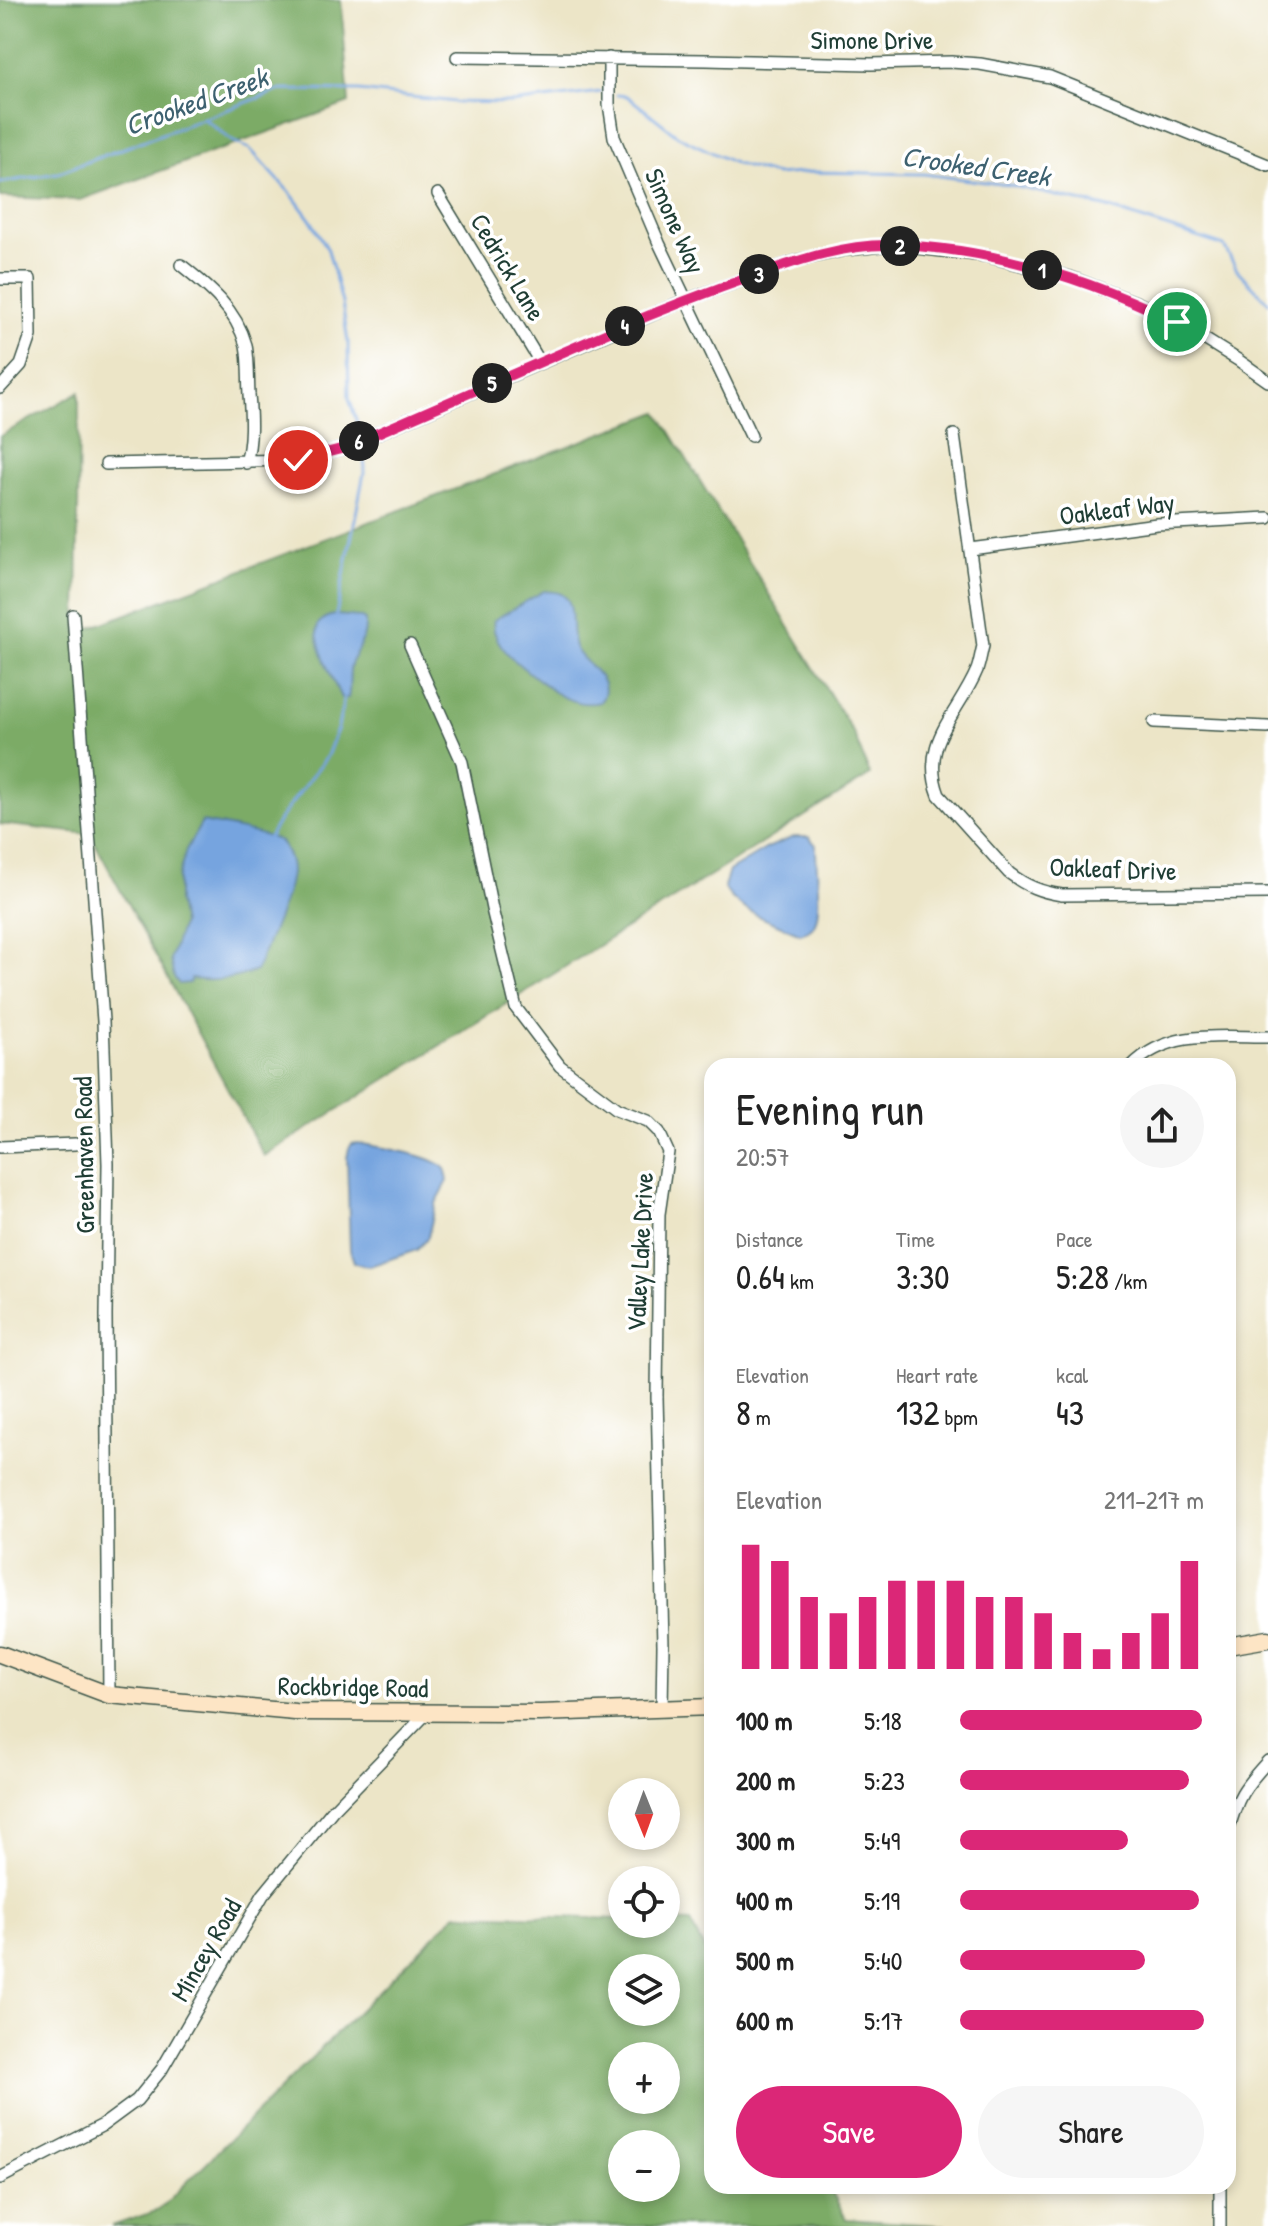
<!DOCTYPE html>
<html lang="en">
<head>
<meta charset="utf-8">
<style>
  body { margin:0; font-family:"Patrick Hand",sans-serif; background:#f6f6f6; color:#222; height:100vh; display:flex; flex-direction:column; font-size:30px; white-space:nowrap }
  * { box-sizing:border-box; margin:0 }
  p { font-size:26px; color:#767676 }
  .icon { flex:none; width:44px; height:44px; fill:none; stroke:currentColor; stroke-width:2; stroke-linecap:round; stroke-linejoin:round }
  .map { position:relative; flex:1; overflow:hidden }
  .panel { position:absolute; left:704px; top:1058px; width:532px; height:1136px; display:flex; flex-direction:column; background:#fff; border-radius:24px; box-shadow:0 4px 12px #0003 }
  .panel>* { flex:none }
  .needle { width:52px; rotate:179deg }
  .controls { position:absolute; left:608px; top:1778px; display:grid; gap:16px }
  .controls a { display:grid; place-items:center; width:72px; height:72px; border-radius:50%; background:#fff; box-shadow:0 4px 12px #0003; font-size:40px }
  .pin { position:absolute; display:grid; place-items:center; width:68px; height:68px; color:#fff; margin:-34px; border:4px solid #fff; border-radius:50%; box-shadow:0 2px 8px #0007 }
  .km { position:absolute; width:40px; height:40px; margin:-20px; border-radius:50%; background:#222; color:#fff; font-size:22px; line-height:40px; text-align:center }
  .round { display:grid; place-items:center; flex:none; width:84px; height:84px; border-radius:42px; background:#f6f6f6 }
  .headline { display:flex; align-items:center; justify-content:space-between; height:136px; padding:0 32px }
  h1 { font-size:44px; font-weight:600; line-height:60px }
  .stats { display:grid; grid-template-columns:repeat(3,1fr); gap:12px; height:136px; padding:8px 32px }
  .stats div { display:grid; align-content:center }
  .stats b { font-size:34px; font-weight:600 }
  .stats small { font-size:22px; font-weight:400 }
  .stats p { font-size:22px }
  .chart { height:224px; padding:16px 32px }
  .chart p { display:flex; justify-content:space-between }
  .chart svg { width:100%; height:144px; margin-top:8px; stroke:#db2777; stroke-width:6 }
  .primary-button { display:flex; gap:16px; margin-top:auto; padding:16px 32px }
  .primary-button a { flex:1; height:92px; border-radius:48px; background:#db2777; color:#fff; font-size:32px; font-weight:600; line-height:92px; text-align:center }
  .primary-button a+a { background:#f6f6f6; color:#222 }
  ul { padding:0 32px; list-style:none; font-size:26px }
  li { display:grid; grid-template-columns:128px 96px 1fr; align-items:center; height:60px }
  li i { height:20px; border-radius:10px; background:#db2777 }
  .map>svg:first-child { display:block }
</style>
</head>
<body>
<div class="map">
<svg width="1268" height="2226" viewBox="0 0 1268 2226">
  <rect width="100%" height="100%" fill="#fff"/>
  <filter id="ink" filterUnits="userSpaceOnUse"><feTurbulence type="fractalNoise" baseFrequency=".0125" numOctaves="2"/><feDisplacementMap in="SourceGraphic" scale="16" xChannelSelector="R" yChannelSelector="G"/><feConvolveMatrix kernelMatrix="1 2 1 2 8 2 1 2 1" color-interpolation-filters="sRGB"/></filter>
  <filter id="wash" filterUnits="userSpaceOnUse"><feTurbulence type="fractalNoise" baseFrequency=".006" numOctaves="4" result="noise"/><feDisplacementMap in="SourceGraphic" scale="32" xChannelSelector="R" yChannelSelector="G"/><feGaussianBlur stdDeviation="1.8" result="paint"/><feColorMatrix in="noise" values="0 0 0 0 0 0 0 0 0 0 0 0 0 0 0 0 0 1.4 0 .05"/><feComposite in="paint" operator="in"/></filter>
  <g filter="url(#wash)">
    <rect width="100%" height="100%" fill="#ece5c7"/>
    <!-- forest -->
    <path fill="#7bab66" stroke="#4d744d" stroke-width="2" fill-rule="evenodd" d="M0 0H341L349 103 80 200 0 197Z
      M79 392 77 633 658 412 854 734 870 775 264 1156 90 834 0 824V436Z
      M456 1914 622 1919V1924H666V1921L690 1922 712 1964V2186H829L846 2219 949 2226H112L159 2210ZM622 1968H666V2012H622ZM622 2056H666V2100H622ZM622 2144H666V2188H622Z"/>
    <!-- water -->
    <path fill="#76a4df" stroke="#4a708a" stroke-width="2" d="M544 591C553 592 561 591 567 599 575 609 569 635 576 649 585 666 617 680 600 702 584 706 567 700 554 692 534 675 488 648 494 620Z
      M336 615 359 617 365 620C366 643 357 646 351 665 348 675 351 687 348 698H341C335 684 310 635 319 623 323 617 330 616 336 615Z
      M202 822C214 824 273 835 280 842 286 848 291 862 291 871 290 895 265 947 256 971 234 979 215 982 191 979L189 983 179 984 174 977 170 960 182 924 178 902V879L186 850Z
      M794 837H809L816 845C815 863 824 916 812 928 808 932 806 932 800 934 777 923 736 912 724 887L729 871 767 848Z
      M358 1143C377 1147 435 1155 445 1169 447 1172 447 1178 448 1181L436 1203 428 1237 417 1250 370 1266 362 1265 354 1262 350 1250 347 1158 349 1148 352 1144Z"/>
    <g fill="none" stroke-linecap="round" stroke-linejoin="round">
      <!-- stream -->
      <path stroke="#76a4df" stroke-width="3" d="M617 95 627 96 678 136 736 164 776 175 813 172 924 174 1009 185 1105 207 1224 246 1237 270 1268 302
        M203 118 232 141 250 149 292 195 312 222 328 250 342 303 348 342 349 398 360 432
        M0 183 57 173 280 90 359 91 455 102 511 103 601 92
        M336 615 365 468 362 448
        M269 837 281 817 327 756 338 727 344 698"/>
    </g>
  </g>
  <g filter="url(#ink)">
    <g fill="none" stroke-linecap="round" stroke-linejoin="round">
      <!-- street casing -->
      <g stroke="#3e564a" stroke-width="14">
        <path id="street" d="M457 57 706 60 871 64 951 62 980 64 1050 77 1268 165
          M609 58V104L614 137 659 243 751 436
          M438 194 540 362
          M181 265C209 287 236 309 246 345 249 361 248 379 249 395 251 418 252 440 246 463
          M0 279H30L31 336 21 365 0 388
          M954 435 983 646C981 653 980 662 977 670 958 715 919 743 939 795L1009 873C1026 886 1041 892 1062 895L1268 893
          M106 464 298 460 341 449 686 300 799 260 845 250 890 245 986 256 1070 277 1138 303 1177 322 1238 360 1268 381
          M971 549 1157 524 1268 518
          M73 615 103 1021 108 1164 106 1316 109 1695
          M410 645 462 762 492 909 516 1008 560 1066 617 1109 648 1121 659 1132 668 1152 659 1214 657 1397 663 1645 662 1710
          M1154 722 1268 727
          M1132 1066C1168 1029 1221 1037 1268 1037
          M0 1147 75 1144
          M1228 1832C1237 1797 1243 1788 1268 1761
          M0 2178 103 2125 137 2100 162 2069 263 1895 332 1811 428 1712
          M1220 2226V2186"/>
      </g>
      <!-- secondary casing -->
      <g stroke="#3e564a" stroke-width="19">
        <path id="secondary" d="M1228 1646 1268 1639
          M0 1654 109 1695 295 1712 540 1713 712 1707"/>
      </g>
      <!-- street -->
      <use href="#street" stroke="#fff" stroke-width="11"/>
      <!-- secondary -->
      <use href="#secondary" stroke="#fde5c5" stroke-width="16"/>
    </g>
  </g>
  <g fill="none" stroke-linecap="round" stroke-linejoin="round" filter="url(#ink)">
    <!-- route casing -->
    <g stroke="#fff" stroke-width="16">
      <path id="route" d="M298 460 341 449C432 409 523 370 614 330 661 310 707 292 756 275 799 260 845 244 891 245 990 247 1088 279 1177 322"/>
    </g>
    <!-- route -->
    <use href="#route" stroke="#db2777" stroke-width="10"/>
  </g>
  <g text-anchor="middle" stroke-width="7" stroke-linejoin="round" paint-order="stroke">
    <!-- street labels -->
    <g font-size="26" fill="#1f3d34" stroke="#fff">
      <text x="872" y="49">Simone Drive</text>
      <text transform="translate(675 221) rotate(66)" y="9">Simone Way</text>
      <text transform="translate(508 267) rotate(59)" y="9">Cedrick Lane</text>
      <text transform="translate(1117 509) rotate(-7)" y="9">Oakleaf Way</text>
      <text transform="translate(1113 869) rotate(2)" y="9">Oakleaf Drive</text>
      <text transform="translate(84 1155) rotate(-91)" y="9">Greenhaven Road</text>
      <text transform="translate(640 1252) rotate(-87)" y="9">Valley Lake Drive</text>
      <text transform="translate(353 1687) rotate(1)" y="9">Rockbridge Road</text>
      <text transform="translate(206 1950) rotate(-60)" y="9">Mincey Road</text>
    </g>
    <!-- water labels -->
    <g font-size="28" font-style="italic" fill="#3d6170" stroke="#fff">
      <text transform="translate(196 101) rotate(-20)" y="10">Crooked Creek</text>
      <text transform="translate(976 166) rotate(8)" y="10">Crooked Creek</text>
    </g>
  </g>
</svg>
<div class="controls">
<a><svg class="needle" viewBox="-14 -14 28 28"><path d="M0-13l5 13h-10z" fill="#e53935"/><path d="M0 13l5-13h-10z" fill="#767676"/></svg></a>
<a><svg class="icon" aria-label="locate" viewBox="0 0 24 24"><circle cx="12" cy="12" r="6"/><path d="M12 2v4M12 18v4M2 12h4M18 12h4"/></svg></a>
<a><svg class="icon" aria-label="layers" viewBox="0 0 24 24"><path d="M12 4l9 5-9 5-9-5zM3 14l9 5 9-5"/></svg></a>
<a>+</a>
<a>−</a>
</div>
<div class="pin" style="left:1177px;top:322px;background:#1e9e55"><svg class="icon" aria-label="arrive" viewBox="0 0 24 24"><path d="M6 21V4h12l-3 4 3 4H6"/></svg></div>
<div class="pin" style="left:298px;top:460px;background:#d93025"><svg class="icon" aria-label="check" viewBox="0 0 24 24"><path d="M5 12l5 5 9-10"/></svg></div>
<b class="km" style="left:1042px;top:270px">1</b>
<b class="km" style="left:900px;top:246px">2</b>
<b class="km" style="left:759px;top:274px">3</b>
<b class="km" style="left:625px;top:326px">4</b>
<b class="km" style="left:492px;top:383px">5</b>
<b class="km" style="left:359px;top:441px">6</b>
<section class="panel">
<div class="headline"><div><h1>Evening run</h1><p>20:57</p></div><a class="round"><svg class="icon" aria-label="share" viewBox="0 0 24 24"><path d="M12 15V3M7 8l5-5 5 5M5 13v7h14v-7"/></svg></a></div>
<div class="stats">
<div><p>Distance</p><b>0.64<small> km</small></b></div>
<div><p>Time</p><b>3:30</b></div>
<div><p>Pace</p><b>5:28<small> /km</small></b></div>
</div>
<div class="stats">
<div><p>Elevation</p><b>8<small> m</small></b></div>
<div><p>Heart rate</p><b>132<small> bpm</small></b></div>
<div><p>kcal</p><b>43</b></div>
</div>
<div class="chart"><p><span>Elevation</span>211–217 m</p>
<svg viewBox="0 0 160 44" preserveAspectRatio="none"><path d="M5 44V6M15 44V11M25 44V22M35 44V27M45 44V22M55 44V17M65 44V17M75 44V17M85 44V22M95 44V22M105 44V27M115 44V33M125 44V38M135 44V33M145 44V27M155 44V11"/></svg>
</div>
<ul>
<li><b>100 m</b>5:18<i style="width:99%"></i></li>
<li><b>200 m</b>5:23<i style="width:94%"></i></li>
<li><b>300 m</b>5:49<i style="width:69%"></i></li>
<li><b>400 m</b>5:19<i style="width:98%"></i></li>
<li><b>500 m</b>5:40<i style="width:76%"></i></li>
<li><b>600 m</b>5:17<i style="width:100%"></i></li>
</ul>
<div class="primary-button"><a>Save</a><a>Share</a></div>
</section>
</div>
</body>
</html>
